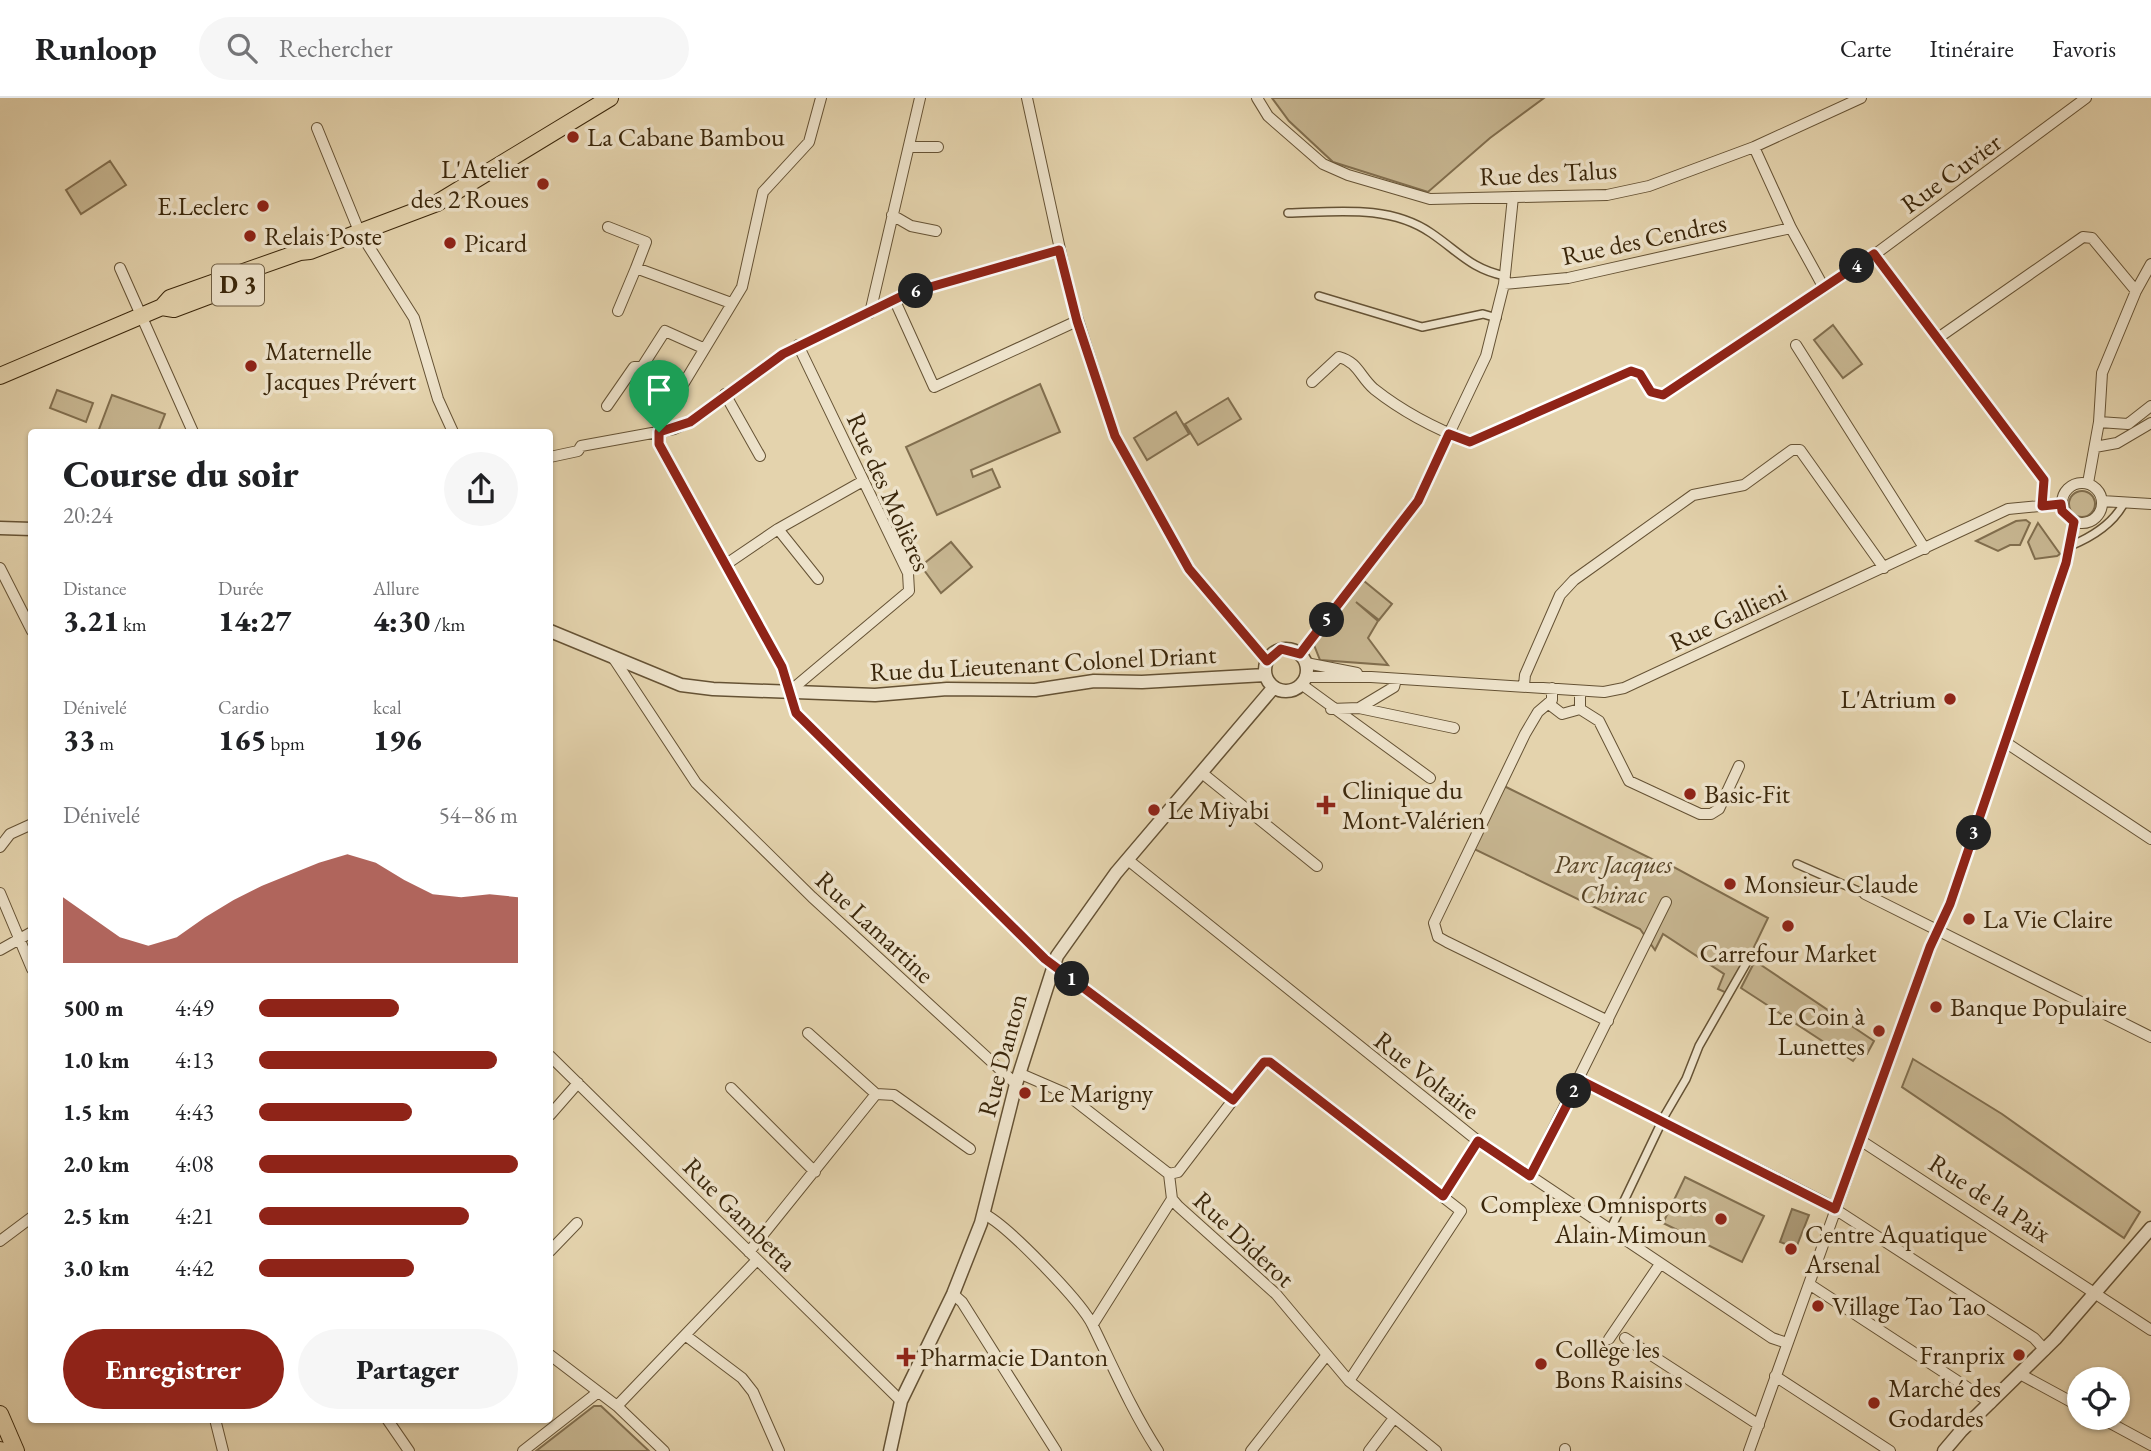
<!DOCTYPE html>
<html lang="fr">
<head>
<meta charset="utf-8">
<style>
  body { margin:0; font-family:"EB Garamond",serif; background:#f6f6f6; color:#202124; height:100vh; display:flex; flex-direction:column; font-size:26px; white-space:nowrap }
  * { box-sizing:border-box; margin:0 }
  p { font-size:23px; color:#757577 }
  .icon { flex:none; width:38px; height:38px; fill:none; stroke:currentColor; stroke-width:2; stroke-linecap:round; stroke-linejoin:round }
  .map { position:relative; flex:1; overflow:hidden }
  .sheet { position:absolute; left:28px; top:331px; width:525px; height:994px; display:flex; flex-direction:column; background:#fff; border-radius:7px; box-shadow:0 2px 5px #0004 }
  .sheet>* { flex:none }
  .tools { position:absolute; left:2067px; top:1269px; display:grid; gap:14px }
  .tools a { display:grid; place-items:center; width:63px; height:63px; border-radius:50%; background:#fff; box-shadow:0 2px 5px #0004; font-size:35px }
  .pin { position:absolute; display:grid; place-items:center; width:60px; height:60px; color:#fff; margin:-72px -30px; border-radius:50% 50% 50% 0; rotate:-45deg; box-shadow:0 0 7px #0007 }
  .pin .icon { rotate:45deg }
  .km { position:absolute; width:35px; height:35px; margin:-18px; border-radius:50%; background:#222; color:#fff; font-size:19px; line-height:35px; text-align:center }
  .round { display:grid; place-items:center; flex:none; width:74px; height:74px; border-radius:37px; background:#f6f6f6 }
  .summary { display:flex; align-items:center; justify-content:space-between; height:119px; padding:0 35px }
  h1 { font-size:38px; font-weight:800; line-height:52px }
  .stats { display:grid; grid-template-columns:repeat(3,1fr); gap:10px; height:119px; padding:7px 35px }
  .stats div { display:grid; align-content:center }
  .stats b { font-size:30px; font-weight:800 }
  .stats small { font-size:19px; font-weight:400 }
  .stats p { font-size:19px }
  .chart { height:196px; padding:14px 35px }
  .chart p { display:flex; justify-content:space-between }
  .chart svg { width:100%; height:126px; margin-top:7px; fill:#8f2418; opacity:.7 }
  .action { display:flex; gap:14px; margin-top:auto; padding:14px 35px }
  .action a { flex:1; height:80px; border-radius:42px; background:#8f2418; color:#fff; font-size:28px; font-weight:800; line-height:80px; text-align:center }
  .action a+a { background:#f6f6f6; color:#202124 }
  ul { padding:0 35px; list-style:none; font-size:23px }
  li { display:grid; grid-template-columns:112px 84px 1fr; align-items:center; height:52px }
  li i { height:18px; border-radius:9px; background:#8f2418 }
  header { display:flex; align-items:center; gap:42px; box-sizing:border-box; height:98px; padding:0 35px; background:#fff; border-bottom:2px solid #e0e0e0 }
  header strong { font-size:33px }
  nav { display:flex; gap:38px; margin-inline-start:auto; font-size:24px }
  .search { width:490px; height:63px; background:#f6f6f6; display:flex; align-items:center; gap:18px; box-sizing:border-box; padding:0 24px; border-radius:38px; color:#757577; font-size:26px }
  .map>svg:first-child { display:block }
</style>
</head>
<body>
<header>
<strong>Runloop</strong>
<div class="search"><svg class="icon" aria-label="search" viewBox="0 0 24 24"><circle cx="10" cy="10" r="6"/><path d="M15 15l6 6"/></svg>Rechercher</div>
<nav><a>Carte</a><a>Itinéraire</a><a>Favoris</a></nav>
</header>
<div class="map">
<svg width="2151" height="1353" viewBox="0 0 2151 1353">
  <rect width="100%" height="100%" fill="#e4d3ad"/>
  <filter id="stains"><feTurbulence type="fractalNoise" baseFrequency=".00286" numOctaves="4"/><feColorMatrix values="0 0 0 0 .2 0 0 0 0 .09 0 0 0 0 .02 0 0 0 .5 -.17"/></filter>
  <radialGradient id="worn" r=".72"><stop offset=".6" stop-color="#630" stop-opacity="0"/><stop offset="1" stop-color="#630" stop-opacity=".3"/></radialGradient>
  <!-- green -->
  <path fill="#c7b691" stroke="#816e4e" stroke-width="2" d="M1272 0H1544L1490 40 1428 94 1333 64 1289 23Z
    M110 63 126 87 81 116 66 92Z
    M1833 227 1862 266 1843 280 1814 242Z
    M1040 286 1060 334 971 372 973 379 992 371 1000 389 937 417 906 349Z
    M57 292 93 305 86 324 50 310Z
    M112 297 165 316 158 334H98Z
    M1228 300 1241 321 1198 347 1185 326Z
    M1176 314 1189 336 1147 362 1134 340Z
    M2069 406a13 13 0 1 1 26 0a13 13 0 1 1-26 0Z
    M2026 422 2030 425 2020 447H2010L1998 453 1976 443 2016 423Z
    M2038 425 2060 456 2057 458 2035 461 2028 444Z
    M951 444 972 469 941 495 921 468Z
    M1364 483 1392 506 1379 522 1356 504 1378 523 1368 540 1388 567 1320 562 1314 547 1349 498Z
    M1500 686 1668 769 1672 768 1768 820 1731 897 1718 891 1724 876 1663 836 1655 852 1640 831 1470 749Z
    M1755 863 1874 943 1867 956H1858L1853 963 1741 890Z
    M1913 961 2002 1016 2140 1114 2124 1140 1902 989Z
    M1685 1079 1764 1118 1742 1164 1663 1125Z
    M594 1308H601L649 1353H536Z"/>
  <!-- water -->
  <path fill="#ab9976" stroke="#7e6b4b" stroke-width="2" d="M1792 1111 1809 1117 1796 1150 1780 1144Z"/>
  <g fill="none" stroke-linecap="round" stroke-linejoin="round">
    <!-- pedestrian casing -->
    <g stroke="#655234" stroke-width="10">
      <path id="pedestrian" d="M1288 115C1335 114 1389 106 1431 135 1459 154 1471 171 1505 178
        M1319 198 1422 229 1483 216 1497 220
        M2070 448C2092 439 2113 426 2124 405
        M1797 766 1865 796
        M1612 1128 1665 1017 1686 981 1699 948 1747 864"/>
    </g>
    <!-- minor casing -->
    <g stroke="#655234" stroke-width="12">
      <path id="minor" d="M821 0 809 44 763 94 742 189 667 313 659 334V346L782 569 796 615 1045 861 1233 1002 1264 964H1270L1461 1113 1349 1283
        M1027 0 1070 197 1115 338 1189 471 1267 563
        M1257 0 1268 18 1323 66 1348 77 1430 101 1607 97 1649 88 1754 49 1861 0
        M317 30 359 133 414 220 438 301 453 334
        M910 49H938
        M1754 49 1791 130 1824 190
        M892 117 911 128 936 133
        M608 129 646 144 636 170
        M1874 157 2044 382 2042 408
        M120 170 193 334
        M1504 186 1568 180 1791 130
        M895 203 934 289 1077 223
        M618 213 636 170 731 205
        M870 215 920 0
        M1938 240 2083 139 2092 140 2136 193
        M1796 247 1925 451
        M1312 284 1339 259C1358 264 1360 279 1374 291 1403 314 1436 331 1470 344L1631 273 1640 277 1651 294 1663 297 1874 157 2086 0
        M725 296 760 358
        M607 308 634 269H642L665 233 703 250
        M2099 324 2128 326 2151 308
        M2095 349 2117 345 2151 325
        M550 359 578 353 581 348 674 331 689 324 783 256 906 196 1059 152
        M2088 385 2099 324 2102 275 2136 193 2151 166
        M2062 405a20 20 0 1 1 40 0a20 20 0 1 1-40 0Z
        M2102 403 2151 406
        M778 431 818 481
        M725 467 778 431 863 383
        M0 470 32 533
        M1300 556 1417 403 1486 258 1504 186 1513 99
        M614 561 696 685 812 799 1016 986
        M1306 565 1357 575
        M1305 579H1371L1604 594 1624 590 2008 411 2061 406
        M1301 586 1430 680
        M1524 587 1525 577 1560 497 1574 482 1693 397 1744 387 1792 352H1800L1884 470
        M1552 590V602L1538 614 1525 636 1434 825 1438 839 1447 844 1608 923
        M790 593 909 493 908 475 798 247
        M1580 593V611L1599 623 1629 683 1700 716H1711L1719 711 1739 668
        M1549 606 1562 616 1580 611
        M1359 610 1394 589 1396 581
        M1331 611 1359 610 1454 630
        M2005 644 2151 741
        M1202 675 1317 768
        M0 749 10 736 32 726
        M1128 762 1478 1043 1772 1240 1787 1245
        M0 795 32 871
        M1865 796 2151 939
        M0 852 32 834
        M808 935 876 996
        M550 958 901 1303
        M1021 976 1065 995 1169 1076 1172 1101 1178 1108 1276 1196 1349 1283 1436 1353
        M1580 982 1824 1104 2034 1240 2045 1252
        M731 990 815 1074
        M550 1017 578 985
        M1860 1042 2151 1232
        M1169 1076 1178 1074 1233 1002
        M1530 1078 1666 804
        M1443 1098 1478 1043
        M984 1116C1007 1127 1082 1204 1093 1228 1114 1271 1132 1313 1158 1353
        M0 1143 32 1119
        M550 1153 577 1125
        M749 1154 876 996 894 997 970 1051
        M1809 1186 1991 1305
        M953 1196 962 1204 1056 1353
        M1093 1226 1172 1101
        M685 1237 742 1280 753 1294 779 1353
        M1625 1240 1759 1327
        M1609 1241 1660 1166
        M550 1257 617 1308 664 1353
        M2020 1276 2079 1308
        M1775 1278 1890 1353
        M617 1308 757 1162
        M2101 1320 2151 1347
        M215 1321 223 1353
        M387 1321 409 1353
        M523 1353 597 1295
        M1251 1353 1326 1258
        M1369 1353 1394 1320
        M1565 1353V1351
        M1749 1353 1930 849 1950 806 2066 465 2074 424"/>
    </g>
    <!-- tertiary casing -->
    <g stroke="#655234" stroke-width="15">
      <path id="tertiary" d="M0 430 32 431
        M550 533 681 587 713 591 875 597 947 591 1035 592 1094 583 1142 584 1265 577
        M1265 572a21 21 0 1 1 42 0a21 21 0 1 1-42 0Z
        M890 1353 901 1303 953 1196 981 1125 1016 986 1057 858 1116 775 1274 589
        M1944 1353 1961 1333 2055 1241 2151 1130"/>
    </g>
    <!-- primary casing -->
    <g stroke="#3b270b" stroke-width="18">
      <path id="primary" d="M162 209 174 211 235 188
        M0 278 162 209 170 200 300 154 310 153 437 105 610 0
        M0 1316 16 1353
        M0 1352 1 1353"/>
    </g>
    <!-- pedestrian -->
    <use href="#pedestrian" stroke="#ede2ca" stroke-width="7"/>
    <!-- minor -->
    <use href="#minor" stroke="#ede2ca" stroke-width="10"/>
    <!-- tertiary -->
    <use href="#tertiary" stroke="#ede2ca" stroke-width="12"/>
    <!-- primary -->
    <use href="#primary" stroke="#e4d3ad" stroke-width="16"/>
  </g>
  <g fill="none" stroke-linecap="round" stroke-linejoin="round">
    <!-- route casing -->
    <g stroke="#fff" stroke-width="14">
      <path id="route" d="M1059 152 1077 223 1115 338 1189 471 1267 563 1281 551 1300 556 1309 544 1418 403 1449 336 1470 344 1631 273 1640 276 1651 294 1663 297 1874 156 2044 382 2042 408 2061 406 2062 413 2074 424 2066 465 1950 806 1930 849 1835 1111 1580 982 1530 1078 1478 1043 1443 1098 1270 964H1264L1233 1002 1045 861 796 615 782 569 659 346V334L690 324 783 256 906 196Z"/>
    </g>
    <!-- route -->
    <use href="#route" stroke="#8f2418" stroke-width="9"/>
  </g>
  <!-- markers -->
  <g fill="#8f2418" stroke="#ede2ca" stroke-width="2.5">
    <circle cx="573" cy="39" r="7"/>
    <circle cx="543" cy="86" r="7"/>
    <circle cx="263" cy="108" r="7"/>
    <circle cx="250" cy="138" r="7"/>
    <circle cx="450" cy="145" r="7"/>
    <circle cx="251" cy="268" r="7"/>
    <circle cx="1950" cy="601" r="7"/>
    <circle cx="1690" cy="696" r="7"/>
    <path d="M1322.5 696.5h7v7h7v7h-7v7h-7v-7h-7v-7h7z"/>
    <circle cx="1154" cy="712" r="7"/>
    <circle cx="1730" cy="786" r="7"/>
    <circle cx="1969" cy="821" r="7"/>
    <circle cx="1788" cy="828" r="7"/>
    <circle cx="1936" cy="909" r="7"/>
    <circle cx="1879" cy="933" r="7"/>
    <circle cx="1025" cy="995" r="7"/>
    <circle cx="1721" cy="1121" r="7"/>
    <circle cx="1791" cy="1151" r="7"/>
    <circle cx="1818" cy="1208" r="7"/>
    <circle cx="2019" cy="1257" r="7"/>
    <path d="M902.5 1248.5h7v7h7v7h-7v7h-7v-7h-7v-7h7z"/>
    <circle cx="1541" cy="1266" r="7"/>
    <circle cx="1874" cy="1305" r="7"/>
  </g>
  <g text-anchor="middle" stroke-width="7" stroke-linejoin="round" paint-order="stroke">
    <!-- shield labels -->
    <rect fill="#ede2ca" stroke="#705f44" stroke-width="2" x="212" y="166.5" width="52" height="41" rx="5"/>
    <g font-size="24" font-weight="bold" fill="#3b270b">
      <text x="238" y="195">D 3</text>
    </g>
    <!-- poi labels -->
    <g font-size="26" fill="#3b270b" stroke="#ede2ca" text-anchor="start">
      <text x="587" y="48">La Cabane Bambou</text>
      <text x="529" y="80" text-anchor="end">L'Atelier<tspan x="529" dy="30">des 2 Roues</tspan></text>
      <text x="249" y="117" text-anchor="end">E.Leclerc</text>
      <text x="264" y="147">Relais Poste</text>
      <text x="464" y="154">Picard</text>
      <text x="265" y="262">Maternelle<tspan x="265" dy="30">Jacques Prévert</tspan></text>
      <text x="1936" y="610" text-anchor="end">L'Atrium</text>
      <text x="1342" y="701">Clinique du<tspan x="1342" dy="30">Mont-Valérien</tspan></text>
      <text x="1704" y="705">Basic-Fit</text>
      <text x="1168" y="721">Le Miyabi</text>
      <text x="1744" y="795">Monsieur Claude</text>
      <text x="1983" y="830">La Vie Claire</text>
      <text x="1788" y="864" text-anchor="middle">Carrefour Market</text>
      <text x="1950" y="918">Banque Populaire</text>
      <text x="1865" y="927" text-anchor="end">Le Coin à<tspan x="1865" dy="30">Lunettes</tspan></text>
      <text x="1039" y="1004">Le Marigny</text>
      <text x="1707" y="1115" text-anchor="end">Complexe Omnisports<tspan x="1707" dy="30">Alain-Mimoun</tspan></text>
      <text x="1805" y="1145">Centre Aquatique<tspan x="1805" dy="30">Arsenal</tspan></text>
      <text x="1832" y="1217">Village Tao Tao</text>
      <text x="1555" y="1260">Collège les<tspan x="1555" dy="30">Bons Raisins</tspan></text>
      <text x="2005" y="1266" text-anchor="end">Franprix</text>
      <text x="920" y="1268">Pharmacie Danton</text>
      <text x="1888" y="1299">Marché des<tspan x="1888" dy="30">Godardes</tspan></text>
    </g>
    <!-- street labels -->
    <g font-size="26" fill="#3b270b" stroke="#ede2ca">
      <text transform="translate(1548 75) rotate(-3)" y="9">Rue des Talus</text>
      <text transform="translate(1951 75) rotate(-36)" y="9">Rue Cuvier</text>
      <text transform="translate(1644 141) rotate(-12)" y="9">Rue des Cendres</text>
      <text transform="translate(889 394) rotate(66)" y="9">Rue des Molières</text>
      <text transform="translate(1728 519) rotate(-25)" y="9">Rue Gallieni</text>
      <text transform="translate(1043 565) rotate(-3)" y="9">Rue du Lieutenant Colonel Driant</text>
      <text transform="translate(875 829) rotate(43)" y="9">Rue Lamartine</text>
      <text transform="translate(1002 957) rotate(-75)" y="9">Rue Danton</text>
      <text transform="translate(1427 977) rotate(38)" y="9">Rue Voltaire</text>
      <text transform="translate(1990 1100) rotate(33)" y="9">Rue de la Paix</text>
      <text transform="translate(740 1116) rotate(45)" y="9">Rue Gambetta</text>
      <text transform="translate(1244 1141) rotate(43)" y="9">Rue Diderot</text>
    </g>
    <!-- park labels -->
    <g font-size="26" font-style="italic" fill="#574426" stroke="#ede2ca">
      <text x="1613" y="775">Parc Jacques<tspan x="1613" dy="30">Chirac</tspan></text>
    </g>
  </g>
  <rect width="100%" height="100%" filter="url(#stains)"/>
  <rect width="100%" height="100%" fill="url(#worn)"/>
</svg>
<div class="tools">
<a><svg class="icon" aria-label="locate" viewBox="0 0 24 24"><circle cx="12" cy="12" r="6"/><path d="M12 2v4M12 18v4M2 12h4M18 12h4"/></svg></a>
</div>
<div class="pin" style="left:659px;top:334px;background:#1e9e55"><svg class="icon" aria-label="arrive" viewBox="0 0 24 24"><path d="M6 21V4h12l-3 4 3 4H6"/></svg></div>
<b class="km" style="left:1072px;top:881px">1</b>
<b class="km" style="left:1574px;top:993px">2</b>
<b class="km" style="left:1974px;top:735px">3</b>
<b class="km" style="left:1857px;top:168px">4</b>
<b class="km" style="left:1327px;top:522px">5</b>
<b class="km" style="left:916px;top:193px">6</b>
<section class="sheet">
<div class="summary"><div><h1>Course du soir</h1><p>20:24</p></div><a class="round"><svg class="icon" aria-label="share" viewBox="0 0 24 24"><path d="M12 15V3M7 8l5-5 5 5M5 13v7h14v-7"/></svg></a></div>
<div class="stats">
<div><p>Distance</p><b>3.21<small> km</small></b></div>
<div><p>Durée</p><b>14:27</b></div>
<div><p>Allure</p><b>4:30<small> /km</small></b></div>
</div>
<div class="stats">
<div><p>Dénivelé</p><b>33<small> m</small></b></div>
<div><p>Cardio</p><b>165<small> bpm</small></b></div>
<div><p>kcal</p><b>196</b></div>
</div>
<div class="chart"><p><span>Dénivelé</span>54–86 m</p>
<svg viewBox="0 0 160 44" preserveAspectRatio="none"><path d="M0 44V21L10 28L20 35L30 38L40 35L50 28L60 22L70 17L80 13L90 9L100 6L110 9L120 15L130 20L140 21L150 20L160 21V44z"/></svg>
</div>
<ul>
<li><b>500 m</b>4:49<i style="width:54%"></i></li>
<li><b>1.0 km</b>4:13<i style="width:92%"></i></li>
<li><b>1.5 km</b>4:43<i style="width:59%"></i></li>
<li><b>2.0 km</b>4:08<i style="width:100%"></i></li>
<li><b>2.5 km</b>4:21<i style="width:81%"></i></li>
<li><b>3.0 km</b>4:42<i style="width:60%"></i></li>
</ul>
<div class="action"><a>Enregistrer</a><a>Partager</a></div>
</section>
</div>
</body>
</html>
